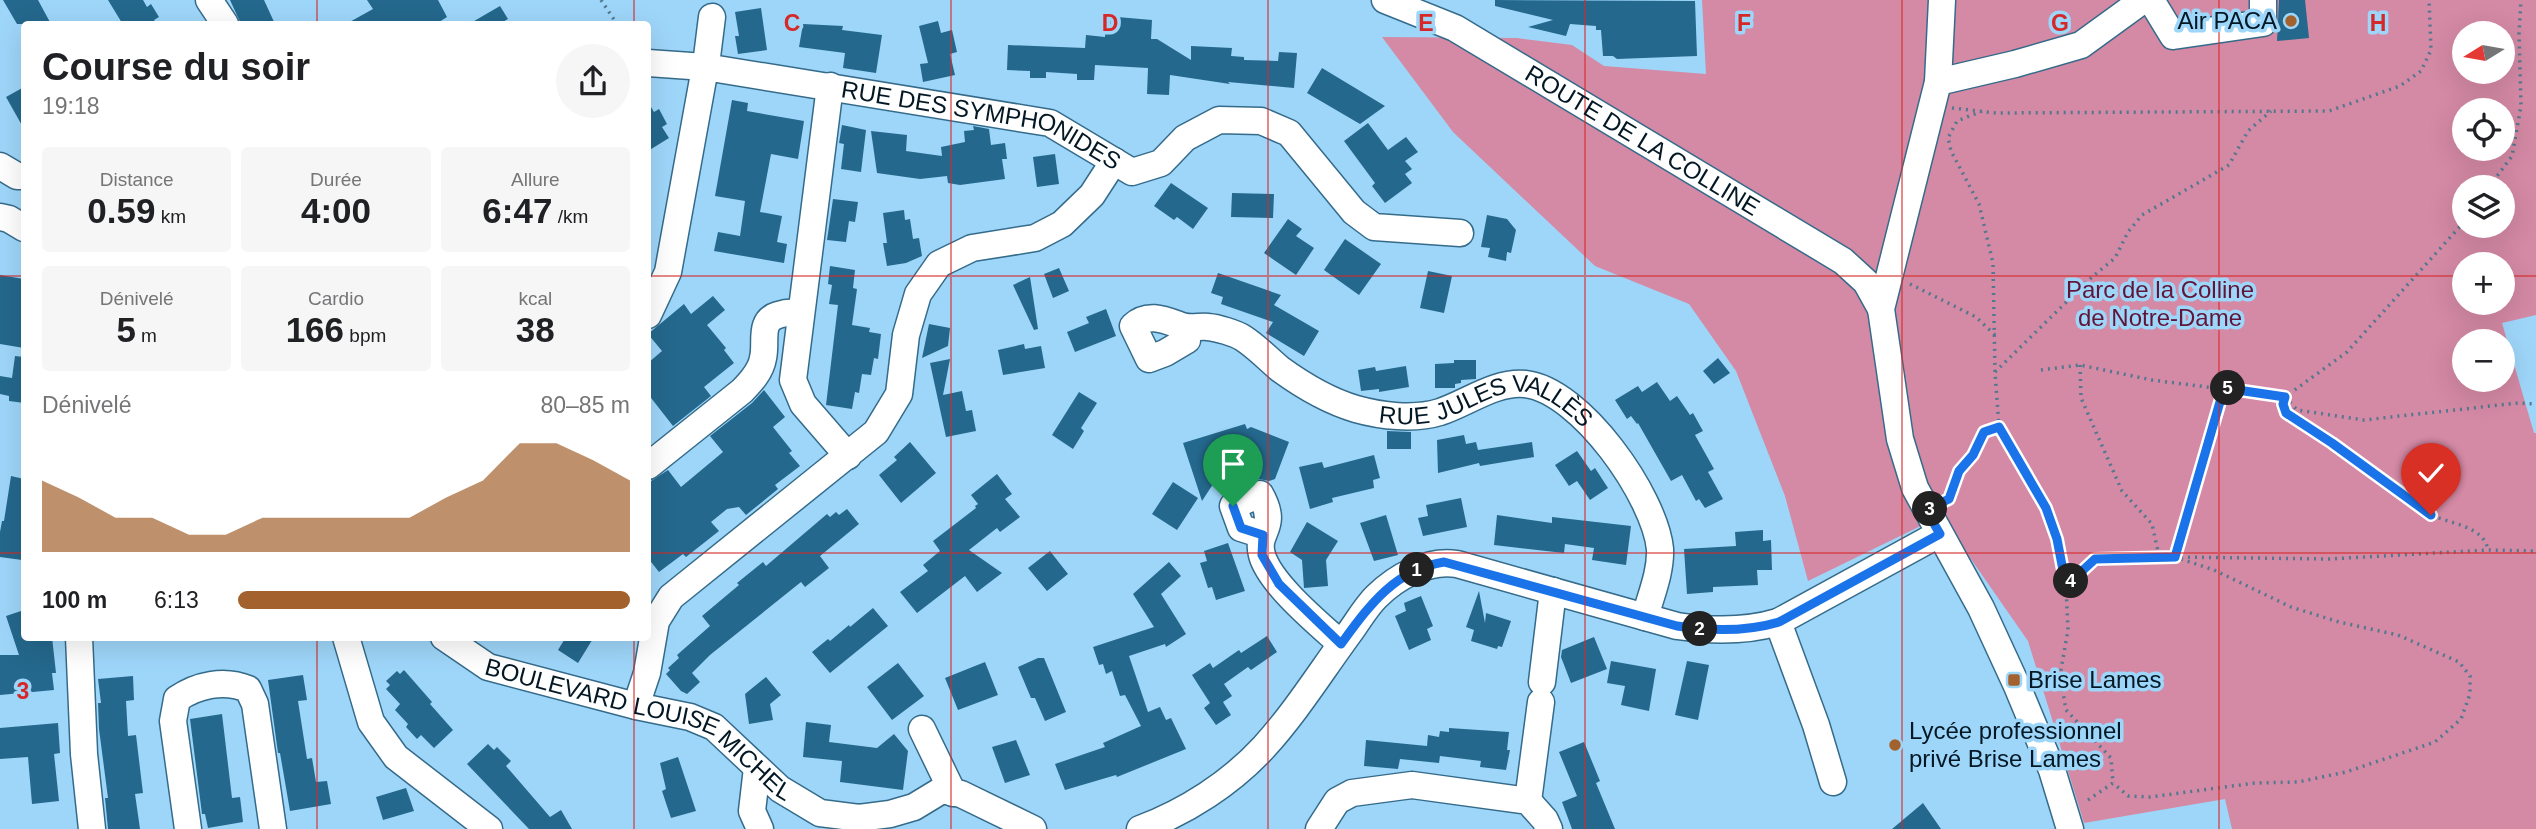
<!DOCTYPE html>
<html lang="fr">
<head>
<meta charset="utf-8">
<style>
  body { margin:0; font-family:Arial,sans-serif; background:#f6f6f6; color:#202124; height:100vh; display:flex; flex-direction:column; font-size:26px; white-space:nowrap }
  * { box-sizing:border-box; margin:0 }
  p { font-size:23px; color:#757577 }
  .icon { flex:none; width:38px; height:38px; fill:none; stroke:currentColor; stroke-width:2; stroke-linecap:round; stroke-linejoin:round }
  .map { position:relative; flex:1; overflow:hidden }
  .sheet { position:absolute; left:21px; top:21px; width:630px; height:620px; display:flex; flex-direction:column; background:#fff; border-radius:7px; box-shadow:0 7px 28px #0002 }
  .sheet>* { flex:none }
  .needle { width:46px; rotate:259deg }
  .buttons { position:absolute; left:2452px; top:21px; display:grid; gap:14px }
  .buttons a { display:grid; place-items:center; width:63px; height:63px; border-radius:50%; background:#fff; box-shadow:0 7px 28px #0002; font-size:35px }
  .pin { position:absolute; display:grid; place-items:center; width:60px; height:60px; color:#fff; margin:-72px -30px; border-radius:50% 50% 50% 0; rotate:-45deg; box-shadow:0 0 7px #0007 }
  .pin .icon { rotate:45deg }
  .km { position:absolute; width:35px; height:35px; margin:-18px; border-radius:50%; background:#222; color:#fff; font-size:19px; line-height:35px; text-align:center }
  .round { display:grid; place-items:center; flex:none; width:74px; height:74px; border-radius:37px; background:#f6f6f6 }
  .overview { display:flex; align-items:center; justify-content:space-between; height:119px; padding:0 21px }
  h1 { font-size:38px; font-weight:700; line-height:52px }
  .metrics { display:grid; grid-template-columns:repeat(3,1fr); gap:10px; height:119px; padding:7px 21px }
  .metrics div { display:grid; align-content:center; border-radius:7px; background:#f6f6f6; text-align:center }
  .metrics b { font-size:35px; font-weight:700 }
  .metrics small { font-size:19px; font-weight:400 }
  .metrics p { font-size:19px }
  .chart { height:196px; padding:14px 21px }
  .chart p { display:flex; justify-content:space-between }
  .chart svg { width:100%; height:126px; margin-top:7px; fill:#a3622d; opacity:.7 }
  ul { padding:0 21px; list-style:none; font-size:23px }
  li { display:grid; grid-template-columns:112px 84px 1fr; align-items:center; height:52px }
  li i { height:18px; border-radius:9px; background:#a3622d }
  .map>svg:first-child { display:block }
</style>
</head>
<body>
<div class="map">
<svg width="2536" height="829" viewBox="0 0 2536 829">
  <rect width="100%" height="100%" fill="#9ed6f9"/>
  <!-- green -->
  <path fill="#d489a4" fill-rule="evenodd" d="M1702 0H2536V315L2502 323 2534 433H2536V829H2232L2225 799 2084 823 2028 641 1941 516 1808 581 1785 496 1736 371 1689 304 1595 266 1453 132 1382 37 1517 38 1572 45 1604 66 1706 74ZM2464 33H2502V72H2464ZM2464 110H2502V149H2464ZM2464 187H2502V226H2464ZM2464 264H2502V303H2464ZM2464 341H2502V380H2464Z"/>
  <!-- building -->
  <path fill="#24688d" d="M3 0H38L51 24H17Z
    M108 0H143L147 7 151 4 159 17 154 20 157 24H120L122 23Z
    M230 0H264L275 24H241Z
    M367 0H438L447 17 436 24H346L373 9Z
    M1495 0 1695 1 1697 56 1617 59 1613 56H1603L1601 30H1596V26L1570 24 1566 36 1528 27 1553 20 1495 6Z
    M2279 0H2305L2309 38 2277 41Z
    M500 6 508 19 499 24H469Z
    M761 8 767 50 738 54 735 36H739L735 12Z
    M1106 16 1152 20 1151 39H1157L1191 60V46L1232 48 1231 56 1244 57V60L1278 61 1279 52 1297 53 1294 88 1228 82 1230 84 1170 75 1169 95 1147 94 1148 68 1095 65 1094 80H1077V74L1046 72V78H1030V71L1007 70 1008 45 1085 48 1086 35 1105 37Z
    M938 21 941 33 952 30 957 52 950 54 955 75 923 82 920 64 928 63 919 26Z
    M803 24 843 26 842 30 882 35 876 73 843 68 845 53 799 47Z
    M1322 68 1385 106 1360 124 1307 93Z
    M24 87V129L6 97Z
    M732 100 748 103 747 111 804 121 798 159 771 154 760 212 782 216 777 242 787 244 784 263 714 251 718 232 740 236 745 201 715 196Z
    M648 102 654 112 659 109 667 124 662 127 669 138 648 151Z
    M1368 123 1388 150 1406 137 1418 152 1405 161 1412 169 1405 174 1412 183 1385 203 1372 186 1375 183 1344 141Z
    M842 125 866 130 861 172 841 169 844 144 839 143Z
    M973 126 989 129 991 145 1005 143 1007 159H1002L1005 179 960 185 948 183 947 176 920 179 877 173 871 131 907 135 906 151 942 156 941 147 965 142 964 131 974 130Z
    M1055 154 1059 184 1037 187 1033 157Z
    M1171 183 1208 208 1193 229 1177 217 1174 220 1154 206Z
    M1232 193 1274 194 1273 218 1231 217Z
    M833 199 858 202 855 222 849 221 846 242 827 240Z
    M904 210 905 220 910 219 913 239 919 238 922 256 906 263 887 266 883 243H887L883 213Z
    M1487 215 1507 219 1516 230 1511 253 1507 252 1506 261 1488 257 1490 248 1481 247Z
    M1288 219 1302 229 1296 236 1314 248 1296 275 1264 253Z
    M1345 239 1381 264 1359 295 1324 270Z
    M830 266 855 270 853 288 857 289 852 325 870 328 869 332 881 334 878 359 874 358 871 375 862 374 859 393 855 392 852 409 826 405 838 305 829 304 832 285 828 284Z
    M1059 268 1069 291 1053 298 1044 274Z
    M1428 271 1452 276 1444 313 1420 308Z
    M1218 273 1281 295 1274 305 1319 331 1304 356 1266 333 1273 322 1221 304 1223 297 1211 293Z
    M0 275 24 279V348L0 344Z
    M1030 277 1038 329 1034 330 1013 285Z
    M713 296 725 310 707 325 726 348 724 350 734 363 704 387 711 396 673 426 648 394V363L662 351 648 334 684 304 691 314Z
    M1106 309 1116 336 1075 352 1067 332 1089 323 1086 317Z
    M929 324 950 328 948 346 922 358Z
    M1024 344 1025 349 1041 346 1045 368 1003 375 998 350Z
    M15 356 24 357V403L9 401V396L0 394V376L12 378Z
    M1718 358 1730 373 1714 384 1703 371Z
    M950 359 943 395 962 391 966 411 972 410 976 431 946 437 930 363Z
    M1454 360H1476V379L1461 380V383L1455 384V388H1435V364L1454 363Z
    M1406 366 1409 387 1379 392V389L1361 391 1358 370 1375 367 1376 371Z
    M1657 382 1670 401 1677 396 1690 415 1693 413 1703 431 1695 435 1714 469 1708 472 1723 499 1705 508 1699 499 1696 501 1682 475 1671 481 1638 423 1637 424 1631 416 1627 419 1615 400 1638 386 1642 392Z
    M764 390 785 417 773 427 792 451 789 453 800 466 775 485 778 489 746 515 739 507 727 509 711 522 719 531 686 557 683 554 659 572 648 558V483L668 470 681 487 723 452 710 436 752 403Z
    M1079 392 1097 403 1081 428 1084 431 1073 449 1052 435Z
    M1245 424 1247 429 1251 427 1289 442 1275 479 1269 481 1259 479 1257 472 1245 477 1242 469 1217 478 1202 501 1183 443Z
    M1387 431 1411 432V449H1387Z
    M1464 435 1466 444 1476 442 1478 450 1532 442 1534 457 1480 466 1479 463 1438 473 1437 440Z
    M910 442 936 473 901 503 879 475 897 460 894 457Z
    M1577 451 1591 471 1595 468 1608 488 1590 500 1577 481 1569 486 1555 465Z
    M1374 455 1380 478 1373 480 1374 488 1332 498 1333 502 1310 509 1299 467 1322 462 1324 468Z
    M997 474 1012 494 1005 499 1020 517 1000 532 997 528 969 550 1002 573 977 592 965 576 917 613 900 592 928 571 923 565 940 551 933 541 976 508 975 506 978 504 971 495Z
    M11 476 24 479V544L22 560 0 557V532L2 521H4Z
    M1173 482 1198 498 1177 530 1152 514Z
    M1461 498 1467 527 1423 536 1418 518 1428 516 1426 505Z
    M847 509 859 524 820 556 829 568 805 587 801 582 710 655 692 673 700 682 687 694 681 691 666 674 670 670 668 668 679 658 677 655 710 626 702 616 739 585 737 583 763 562 766 566 827 514 830 517 836 512 839 515Z
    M1386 515 1398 555 1374 561 1360 523Z
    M1497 515 1552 523V517L1631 526 1626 565 1592 560 1594 548 1565 544 1564 553 1494 545Z
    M1307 522 1338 541 1326 560 1328 586 1304 588 1302 560 1290 552Z
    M1763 530V541L1771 540 1772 570H1757L1758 585 1713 587V592L1687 594 1684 549 1736 546 1735 532Z
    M1228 543 1245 591 1216 600 1212 587 1208 588 1200 563 1207 561 1204 551Z
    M1050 551 1068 574 1047 591 1028 568Z
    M1169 562 1181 576 1161 594 1186 634 1166 647 1165 644 1129 656 1148 712 1160 707 1166 720 1171 718 1186 749 1117 777 1116 775 1065 790 1055 764 1105 747 1103 743 1141 726 1125 695 1120 696 1112 671 1106 674 1103 664 1099 665 1093 647 1154 627 1133 594Z
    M1479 591 1485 623 1486 613 1511 621 1502 647 1498 646 1497 649 1471 641 1474 630 1466 627Z
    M1421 596 1433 626 1427 629 1431 640 1409 650 1395 616 1406 611 1404 603Z
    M873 608 888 626 830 673 812 652 828 639 830 641 849 625 850 627Z
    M24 610V637H52L56 673H52L54 690 0 695V655H19L6 616Z
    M1267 636 1277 652 1251 670 1248 667 1224 684 1232 696 1223 702 1231 715 1216 725 1204 708 1210 703 1192 675 1210 663 1213 668 1239 650 1241 653Z
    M566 637H594L578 663 558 650Z
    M1594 637 1607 669 1571 683 1561 657 1562 650Z
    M1038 658H1044L1066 712 1045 721 1035 698H1031L1018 667Z
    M1611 661 1656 669 1649 711 1621 705 1625 686 1607 683Z
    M1687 661 1709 665 1698 720 1675 715Z
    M985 662 998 695 958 710 945 678Z
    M898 663 924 696 892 720 867 687Z
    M404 670 432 702 430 704 453 730 434 748 421 735 417 739 406 727 408 724 395 710 400 704 386 689 390 685 386 681 397 671 400 674Z
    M303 675 307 700 298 701 307 759 312 758 316 782 327 781 331 804 290 811 280 753H278L268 680Z
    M133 676 134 700 126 701 128 736 136 735 142 785 143 793 135 794 140 829H108L105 798H108L99 729 98 703H101L98 679Z
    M766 677 781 695 770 704 773 720 749 724 745 694Z
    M222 714 232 798 240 797 243 822 208 828 205 814H202L190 719Z
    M806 722 831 725 829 742 877 748 894 734 908 751 903 790 840 782 842 761 803 757Z
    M58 723 60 753 54 754 59 801 32 804 28 757 0 759V728Z
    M1449 728 1509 732 1507 750H1510L1506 770 1480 767 1481 761 1440 756 1439 763 1400 759 1398 769 1364 766 1366 740 1427 746 1428 735 1439 737 1440 731 1449 732Z
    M1016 740 1030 775 1005 783 992 747Z
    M1584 742 1600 781 1596 783 1615 829H1572L1562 802 1577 796 1559 752Z
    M488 744 494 750 497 747 511 761 506 766 550 817 561 810 572 829H529L467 764Z
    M678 757 696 811 671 818 662 791 666 789 660 763Z
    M406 788 414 811 383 820 376 797Z
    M1923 803 1941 829H1892Z"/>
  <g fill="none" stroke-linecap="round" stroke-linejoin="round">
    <!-- minor casing -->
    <g stroke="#356b8a" stroke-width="29">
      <g id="minor">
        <path d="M209 0 225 24"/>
        <path id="s1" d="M1385 0 1455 28 1843 261 1866 282 1881 309"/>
        <path d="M1942 0 1938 82 1881 309 1900 439 1915 488 1981 608 2017 686 2052 770 2070 829"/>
        <path d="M2151 0 2173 36 2263 23V0"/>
        <path id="s2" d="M648 63 705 67 1050 123 1132 172 1161 163 1185 138 1219 120 1261 121 1289 133 1354 212 1374 227 1460 233"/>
        <path d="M1938 82 2015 64 2081 45 2143 0"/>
        <path d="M830 86 793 380 803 404 848 456"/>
        <path d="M0 166 17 176H24"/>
        <path d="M0 217 9 219 24 228"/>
        <path d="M648 315 668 272 707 57 712 17"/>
        <path id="s3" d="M1185 327 1187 340 1165 353 1149 359 1133 326C1148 312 1165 320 1182 326 1190 329 1200 326 1208 327 1218 328 1235 333 1243 338 1257 347 1268 359 1280 369 1302 385 1329 401 1356 409 1381 416 1414 420 1440 412 1467 403 1496 381 1525 384 1581 390 1655 497 1660 549 1661 572 1651 595 1645 617"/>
        <path d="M648 466 742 391C751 382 761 371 763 358 767 342 758 321 778 315 787 312 792 312 800 313"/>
        <path d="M1263 535 1241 528 1233 506 1260 494C1280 529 1255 530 1262 555 1270 584 1319 624 1341 644"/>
        <path d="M1778 622 1816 725 1833 782"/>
        <path d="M79 637 84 754 92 829"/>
        <path d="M346 637 371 722 396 757 489 829"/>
        <path id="s4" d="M444 637 488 667 636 706 690 717 714 727 780 789 820 813 859 818 890 814 914 807 942 790 961 794 1033 829"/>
        <path d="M1542 682 1553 591"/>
        <path d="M636 706 647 673 656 621 671 597 876 432 899 394 906 335 918 294 939 264 972 248 1035 238 1062 224 1092 195 1114 161"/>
        <path d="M922 729 953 793"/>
        <path d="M757 768 752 811 760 829"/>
        <path d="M1528 801 1541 702"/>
        <path d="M188 829 173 721 177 699C197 685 224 679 248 689L255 704 273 829"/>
        <path d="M1140 829C1186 812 1231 783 1264 747 1296 712 1322 670 1350 632 1358 621 1366 607 1376 597 1396 577 1428 559 1457 564L1677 626C1711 631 1745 632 1778 622L1939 534"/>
        <path d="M1319 829 1337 801 1352 793 1412 785 1528 801 1545 820 1549 829"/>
      </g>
    </g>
    <!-- path -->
    <path stroke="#527890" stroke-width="3.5" stroke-dasharray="2 5" stroke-linecap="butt" d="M601 0 617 24
      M1952 108 1996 113 2329 111 2400 86 2421 71 2431 50 2429 0
      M1982 111 1957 121 1948 138 1951 151 1979 204 1993 263 1995 372 1999 427 2046 508 2057 539 2066 586 2068 630 2060 675 2066 710 2111 758 2113 783 2085 802
      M2489 187 2512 156 2521 106 2519 34 2521 0
      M1910 284 1976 317 1995 335
      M2080 365 2081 398 2122 491 2152 524 2159 556
      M2041 370 2080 365 2152 380 2285 397 2347 352 2464 222
      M1995 372 2092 277 2115 258 2128 232 2142 215 2229 165 2248 131 2271 111
      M2224 388 2175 557 2329 559 2488 550 2536 551
      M2285 397 2283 404 2285 413C2316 433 2345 453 2374 475 2392 488 2411 505 2432 515 2450 524 2484 526 2488 550
      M2285 397 2297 410 2364 420 2518 403 2536 404
      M1947 500 1959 471 1973 455 1985 432 1999 427
      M2066 586 2095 559 2175 557 2214 570 2291 607 2339 622 2398 635 2459 662 2470 676V694L2461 719 2435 742 2346 772 2298 782 2255 783 2150 797 2128 796 2113 783"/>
    <!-- minor -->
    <use href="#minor" stroke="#fff" stroke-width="26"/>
  </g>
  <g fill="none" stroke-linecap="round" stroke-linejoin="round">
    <!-- route casing -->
    <g stroke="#fff" stroke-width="14">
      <path id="route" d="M1233 506 1241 528 1263 535 1262 555 1279 584 1341 644C1369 606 1394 570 1444 562L1677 626C1711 631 1745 632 1779 622L1940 534 1926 510 1949 499 1959 471 1973 455 1984 432 1999 427 2046 508 2057 539 2066 586 2095 559 2175 557 2224 388 2285 397 2283 404 2286 413 2332 443 2431 515"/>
    </g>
    <!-- route -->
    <use href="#route" stroke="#1a73e8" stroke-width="9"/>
  </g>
  <!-- grid -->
  <path fill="none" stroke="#d62828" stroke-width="2" stroke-opacity="0.55" d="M317 0V24M634 0V24M951 0V829M1268 0V829M1585 0V829M1902 0V829M2219 0V829M0 276H24M648 276H2464M2502 276H2536M0 553H24M648 553H2536M317 637V829M634 637V829"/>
  <!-- markers -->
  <g fill="#a3622d" stroke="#9ed6f9" stroke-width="2.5">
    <circle cx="2291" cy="21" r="7"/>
    <rect x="2007" y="673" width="14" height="14" rx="3.5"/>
    <circle cx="1895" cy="745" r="7"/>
  </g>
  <g text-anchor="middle" stroke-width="7" stroke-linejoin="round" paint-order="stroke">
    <!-- poi labels -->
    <g font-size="24" fill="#031824" stroke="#9ed6f9" text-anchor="start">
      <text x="2277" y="29" text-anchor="end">Air PACA</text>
      <text x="2028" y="688">Brise Lames</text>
      <text x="1909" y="739">Lycée professionnel<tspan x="1909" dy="28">privé Brise Lames</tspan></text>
    </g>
    <!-- street labels -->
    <g font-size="24" fill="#031824" stroke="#9ed6f9">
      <text dy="8" stroke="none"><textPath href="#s2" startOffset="341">RUE DES SYMPHONIDES</textPath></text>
      <text dy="8" stroke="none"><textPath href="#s1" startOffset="294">ROUTE DE LA COLLINE</textPath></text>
      <text dy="8" stroke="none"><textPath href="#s3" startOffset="480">RUE JULES VALLÈS</textPath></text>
      <text dy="8" stroke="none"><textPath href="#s4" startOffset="220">BOULEVARD LOUISE MICHEL</textPath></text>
    </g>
    <!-- park labels -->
    <g font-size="24" fill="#611538" stroke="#9ed6f9">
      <text x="2160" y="298">Parc de la Colline<tspan x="2160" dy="28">de Notre-Dame</tspan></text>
    </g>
  </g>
  <g font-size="23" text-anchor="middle" font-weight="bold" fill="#d62828" stroke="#9ed6f9" stroke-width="7" stroke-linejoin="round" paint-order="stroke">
    <text x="792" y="31">C</text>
    <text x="1110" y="31">D</text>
    <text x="1426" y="31">E</text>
    <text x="1744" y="31">F</text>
    <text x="2060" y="31">G</text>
    <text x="2378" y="31">H</text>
    <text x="23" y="699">3</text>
  </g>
</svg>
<div class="buttons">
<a><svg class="needle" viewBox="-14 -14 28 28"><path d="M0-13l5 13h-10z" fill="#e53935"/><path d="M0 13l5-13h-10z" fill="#757577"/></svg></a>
<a><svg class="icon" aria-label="locate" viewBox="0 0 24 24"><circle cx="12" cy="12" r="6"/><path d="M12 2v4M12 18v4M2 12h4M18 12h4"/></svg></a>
<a><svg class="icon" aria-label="layers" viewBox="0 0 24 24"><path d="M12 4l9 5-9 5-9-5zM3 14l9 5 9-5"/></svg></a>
<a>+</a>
<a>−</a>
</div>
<div class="pin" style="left:1233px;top:506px;background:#1e9e55"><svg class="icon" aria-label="arrive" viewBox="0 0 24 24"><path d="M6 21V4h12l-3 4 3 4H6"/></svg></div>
<div class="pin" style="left:2431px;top:515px;background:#d93025"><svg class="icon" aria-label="check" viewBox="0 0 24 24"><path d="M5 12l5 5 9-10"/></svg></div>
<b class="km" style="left:1417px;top:570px">1</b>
<b class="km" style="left:1700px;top:629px">2</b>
<b class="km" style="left:1930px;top:509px">3</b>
<b class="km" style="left:2071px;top:581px">4</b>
<b class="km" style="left:2228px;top:388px">5</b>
<section class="sheet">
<div class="overview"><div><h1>Course du soir</h1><p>19:18</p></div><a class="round"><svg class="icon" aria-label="share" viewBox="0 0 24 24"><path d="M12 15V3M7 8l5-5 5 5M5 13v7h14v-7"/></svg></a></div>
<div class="metrics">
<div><p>Distance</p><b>0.59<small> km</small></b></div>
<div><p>Durée</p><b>4:00</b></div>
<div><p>Allure</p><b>6:47<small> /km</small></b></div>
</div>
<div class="metrics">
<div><p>Dénivelé</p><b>5<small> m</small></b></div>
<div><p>Cardio</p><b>166<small> bpm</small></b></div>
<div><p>kcal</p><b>38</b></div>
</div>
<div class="chart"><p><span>Dénivelé</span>80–85 m</p>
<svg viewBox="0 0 160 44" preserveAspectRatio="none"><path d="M0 44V19L10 25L20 32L30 32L40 38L50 38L60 32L70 32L80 32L90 32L100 32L110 25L120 19L130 6L140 6L150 12L160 19V44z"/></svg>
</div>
<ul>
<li><b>100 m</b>6:13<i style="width:100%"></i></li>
</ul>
</section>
</div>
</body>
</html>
